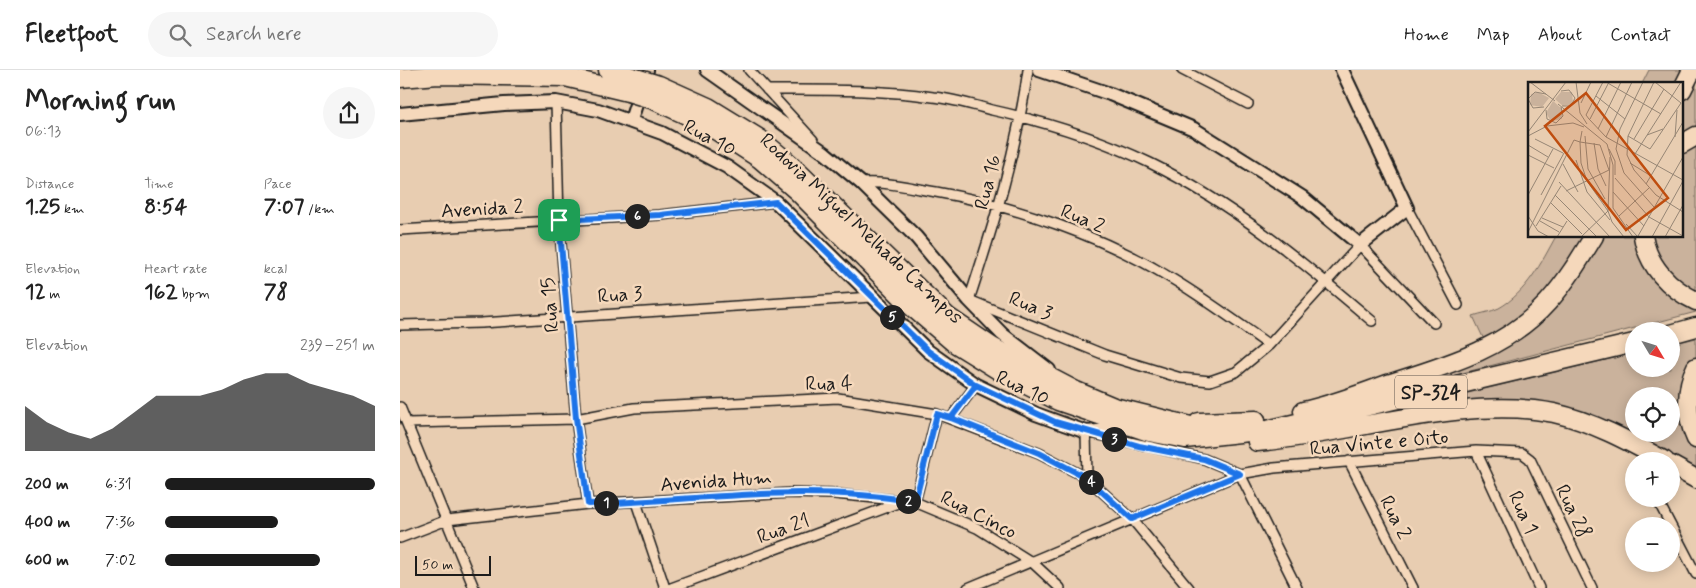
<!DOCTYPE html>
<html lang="en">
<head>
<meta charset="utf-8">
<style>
  body { margin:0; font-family:Mynerve,sans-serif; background:#f6f6f6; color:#222; height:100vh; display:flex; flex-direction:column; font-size:19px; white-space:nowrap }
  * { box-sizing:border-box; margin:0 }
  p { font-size:16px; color:#767676 }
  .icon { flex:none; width:28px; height:28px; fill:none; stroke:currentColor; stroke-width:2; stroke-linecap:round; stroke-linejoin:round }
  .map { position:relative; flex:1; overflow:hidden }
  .side { display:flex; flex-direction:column; background:#fff; width:400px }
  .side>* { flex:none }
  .needle { width:32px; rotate:128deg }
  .tools { position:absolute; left:1225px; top:252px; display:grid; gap:10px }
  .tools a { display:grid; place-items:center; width:55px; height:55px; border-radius:50%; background:#fff; box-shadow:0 2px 12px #0003; font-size:25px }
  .scale { position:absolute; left:15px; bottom:12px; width:76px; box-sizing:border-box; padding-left:5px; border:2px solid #1c1c1c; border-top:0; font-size:14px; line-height:18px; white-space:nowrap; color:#1c1c1c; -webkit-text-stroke:4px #f5d8bb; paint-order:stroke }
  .pin { position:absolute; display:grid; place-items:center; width:42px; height:42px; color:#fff; margin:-21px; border-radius:10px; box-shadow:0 2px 8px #0006 }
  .km { position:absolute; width:25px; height:25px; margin:-12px; border-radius:50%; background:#222; color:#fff; font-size:14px; line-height:25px; text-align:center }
  .round { display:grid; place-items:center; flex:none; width:52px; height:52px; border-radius:26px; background:#f6f6f6 }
  .headline { display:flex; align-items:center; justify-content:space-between; height:85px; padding:0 25px }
  h1 { font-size:28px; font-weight:700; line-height:38px }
  .stats { display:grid; grid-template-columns:repeat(3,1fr); gap:8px; height:85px; padding:5px 25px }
  .stats div { display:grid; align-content:center }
  .stats b { font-size:21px; font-weight:700 }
  .stats small { font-size:14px; font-weight:400 }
  .stats p { font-size:14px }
  .chart { height:140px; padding:10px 25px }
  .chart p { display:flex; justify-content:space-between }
  .chart svg { width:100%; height:90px; margin-top:5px; fill:#1c1c1c; opacity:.7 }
  ul { padding:0 25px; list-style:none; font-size:16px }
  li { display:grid; grid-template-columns:80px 60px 1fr; align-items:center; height:38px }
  li i { height:12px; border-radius:6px; background:#1c1c1c }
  header { display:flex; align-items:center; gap:30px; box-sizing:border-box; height:70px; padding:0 25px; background:#fff; border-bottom:1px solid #e0e0e0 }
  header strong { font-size:24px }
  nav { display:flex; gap:28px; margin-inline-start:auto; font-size:18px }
  .search { width:350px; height:45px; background:#f6f6f6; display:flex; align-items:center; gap:12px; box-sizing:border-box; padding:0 18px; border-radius:28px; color:#767676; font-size:19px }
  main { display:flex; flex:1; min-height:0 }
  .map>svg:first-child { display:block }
</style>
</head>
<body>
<header>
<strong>Fleetfoot</strong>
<div class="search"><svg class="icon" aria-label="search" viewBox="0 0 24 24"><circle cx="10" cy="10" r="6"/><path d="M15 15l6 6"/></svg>Search here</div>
<nav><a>Home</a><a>Map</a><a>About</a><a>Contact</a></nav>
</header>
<main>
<section class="side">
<div class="headline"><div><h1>Morning run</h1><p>06:13</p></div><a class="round"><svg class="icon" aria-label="share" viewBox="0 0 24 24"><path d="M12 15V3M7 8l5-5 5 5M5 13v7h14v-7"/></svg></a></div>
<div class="stats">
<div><p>Distance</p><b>1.25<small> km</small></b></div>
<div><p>Time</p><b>8:54</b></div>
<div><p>Pace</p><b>7:07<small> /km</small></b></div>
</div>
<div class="stats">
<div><p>Elevation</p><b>12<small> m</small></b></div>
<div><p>Heart rate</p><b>162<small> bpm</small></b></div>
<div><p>kcal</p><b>78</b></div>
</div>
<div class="chart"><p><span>Elevation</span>239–251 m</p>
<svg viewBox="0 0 160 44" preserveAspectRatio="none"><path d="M0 44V22L10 30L20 35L30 38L40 33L50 25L60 17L70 17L80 17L90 14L100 9L110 6L120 6L130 11L140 14L150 17L160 22V44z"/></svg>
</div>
<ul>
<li><b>200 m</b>6:31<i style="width:100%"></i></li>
<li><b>400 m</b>7:36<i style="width:54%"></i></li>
<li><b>600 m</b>7:02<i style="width:74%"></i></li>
</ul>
</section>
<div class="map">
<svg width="1296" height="518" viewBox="0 0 1296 518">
  <rect width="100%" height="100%" fill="#e8cdb1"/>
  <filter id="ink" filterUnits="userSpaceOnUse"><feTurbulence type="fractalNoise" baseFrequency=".02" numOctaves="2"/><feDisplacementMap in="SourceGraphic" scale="10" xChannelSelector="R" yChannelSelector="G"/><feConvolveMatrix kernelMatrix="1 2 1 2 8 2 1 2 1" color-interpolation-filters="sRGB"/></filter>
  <g filter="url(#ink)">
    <!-- green -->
    <path fill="#cab29c" stroke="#73675c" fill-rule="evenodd" d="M1249 0H1287L1280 14H1242Z
      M1296 5V61L1282 68V29Z
      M1296 74V226L1264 200 1249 166H1282V81Z
      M1156 166H1188L1132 240 1086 274 1073 246C1081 243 1091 242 1099 238 1126 223 1142 192 1156 166Z
      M1200 166H1239L1296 237V242L990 322 1091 283Z
      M1296 268V288L1292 294 1290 366 1296 380V403L1186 344 985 343 1234 283V299H1271V274ZM1234 326H1271V364H1234Z"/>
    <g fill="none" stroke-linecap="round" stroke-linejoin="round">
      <!-- street casing -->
      <g stroke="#1c1c1c" stroke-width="12">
        <path id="street" d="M349 0 413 70
          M628 0C617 79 594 154 569 230L705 285 781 308 810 311 836 302 869 275 960 175 1034 253
          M782 0 848 34
          M367 20C422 20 478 19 533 27 553 29 573 35 592 40 646 52 700 69 750 93 832 133 903 192 972 251
          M156 32 159 151 176 349 188 434
          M461 113C486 111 511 118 536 122 616 136 705 167 774 210 807 230 838 253 869 275
          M1007 138 1058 235
          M0 160 260 145 376 132
          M0 255 81 253 472 227
          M0 337 74 518
          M551 348 576 315
          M7 353 176 349 234 338 438 328 537 344 639 383 687 408 732 449 789 518
          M1076 381 1139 518
          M949 391 1013 518
          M840 404 897 518
          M687 408 686 362 804 389 840 404
          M1257 429 1296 504
          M236 432 265 518
          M515 432 537 344
          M0 468 47 450 188 434 391 423 435 424 515 432 577 458 633 493 660 518
          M271 518 504 431
          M568 518 840 404 874 398 1076 381 1122 383 1130 389 1192 518"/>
      </g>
      <!-- secondary casing -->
      <g stroke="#1c1c1c" stroke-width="16">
        <path id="secondary" d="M307 0 425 83 461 113 516 167 569 230 602 264 649 300
          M639 0 710 24 794 59 902 127 960 175 1007 138 942 0
          M0 44 104 34 156 32 198 40 262 63 327 97 376 132 528 281 576 315 636 344 686 362 731 358
          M231 50 247 0"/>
      </g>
      <!-- highway casing -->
      <g stroke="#1c1c1c" stroke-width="21">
        <path id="highway" d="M208 0 233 7
          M0 8 38 5 165 7 228 22
          M259 15 308 37 360 69 389 93 548 247 592 277 676 321 714 337 815 362
          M1282 20 1292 0
          M254 30 306 54 360 89 397 121 511 236 553 272 603 303 658 331 749 362 785 369 867 360 1234 273
          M1282 74 1296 66
          M1243 166C1248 196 1269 218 1296 231
          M1271 264 1296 257
          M1296 297C1285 318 1286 348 1296 369
          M903 341C933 335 962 323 991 313 1048 295 1107 278 1148 232 1166 212 1180 189 1194 166
          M799 352 856 350
          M857 372C950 364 1064 325 1154 343 1194 352 1230 372 1265 391
          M1271 395 1296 409"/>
      </g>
      <!-- street -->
      <use href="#street" stroke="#f5d8bb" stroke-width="9"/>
      <!-- secondary -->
      <use href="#secondary" stroke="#f5d8bb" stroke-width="12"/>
      <!-- highway -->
      <use href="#highway" stroke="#f5d8bb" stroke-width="18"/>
      <!-- highway-bridge casing -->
      <g stroke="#1c1c1c" stroke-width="21" stroke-linecap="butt">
        <path id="highway-bridge" d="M233 7 259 15
          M228 22 254 30"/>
      </g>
      <!-- highway-bridge -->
      <use href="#highway-bridge" stroke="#f5d8bb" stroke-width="18"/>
    </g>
  </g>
  <g fill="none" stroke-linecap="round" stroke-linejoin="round" filter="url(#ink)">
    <!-- route casing -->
    <g stroke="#fff" stroke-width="10">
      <path id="route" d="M159 150 176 348 188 434C296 431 407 412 515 432L537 344 551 348 576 315 655 352 739 376 804 389 840 404 732 449 687 408 639 383 551 348 576 315 528 281 376 132 260 145 159 150"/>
    </g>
    <!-- route -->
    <use href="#route" stroke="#1a73e8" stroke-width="6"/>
  </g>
  <g text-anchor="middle" stroke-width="5" stroke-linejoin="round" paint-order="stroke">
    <!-- shield labels -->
    <rect fill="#f5d8bb" stroke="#5d544c" stroke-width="1" x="995" y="305.5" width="72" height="33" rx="4"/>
    <g font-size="19" font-weight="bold" fill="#1c1c1c">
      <text x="1031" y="329">SP-324</text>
    </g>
    <!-- street labels -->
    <g font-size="20" fill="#1c1c1c" stroke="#f5d8bb">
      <text transform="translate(310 67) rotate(28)" y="7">Rua 10</text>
      <text transform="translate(587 112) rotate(-76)" y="7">Rua 16</text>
      <text transform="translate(82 138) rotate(-3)" y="7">Avenida 2</text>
      <text transform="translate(683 148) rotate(23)" y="7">Rua 2</text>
      <text transform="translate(462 158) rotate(43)" y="7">Rodovia Miguel Melhado Campos</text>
      <text transform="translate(220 224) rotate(-4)" y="7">Rua 3</text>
      <text transform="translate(149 235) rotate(-95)" y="7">Rua 15</text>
      <text transform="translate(631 235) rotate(23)" y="7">Rua 3</text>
      <text x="429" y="320">Rua 4</text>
      <text transform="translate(623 317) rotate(25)" y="7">Rua 10</text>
      <text transform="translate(979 372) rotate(-5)" y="7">Rua Vinte e Oito</text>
      <text transform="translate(316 410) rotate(-4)" y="7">Avenida Hum</text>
      <text transform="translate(1174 441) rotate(64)" y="7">Rua 28</text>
      <text transform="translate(1124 442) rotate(65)" y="7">Rua 1</text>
      <text transform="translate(579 444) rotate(27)" y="7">Rua Cinco</text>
      <text transform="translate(996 447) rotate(63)" y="7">Rua 2</text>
      <text transform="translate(383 458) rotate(-20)" y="7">Rua 21</text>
    </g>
  </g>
  <!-- overview -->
  <g transform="translate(1128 12)">
    <rect width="155" height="155" fill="#e8cdb1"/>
    <path d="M10 10 21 16 14 25 2 23 3 12ZM33 10H44L45 22 35 24 27 17ZM25 19 34 27V37L23 39 18 31Z" fill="#cab29c"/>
    <path fill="none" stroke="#968675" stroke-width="1" d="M2 0 27 19M48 0 52 31 59 42M75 0 58 33 61 37 78 55 155 98M78 0 133 32M115 0 92 47 88 67 96 91 126 125M126 0 100 54 99 73 106 88 128 113 155 130M33 9 41 8 47 16 43 24H34M68 14 97 37M53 21 63 0M30 22 79 62 85 83V126L105 155M16 25 5 26 0 17 7 10 18 12M18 28 19 37 28 41 35 34 33 25M62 37 80 2M70 47 93 0M0 50 38 0M119 53 135 47M0 54 19 44 45 41 56 45M57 54 60 87 77 117M100 54 122 67 153 21 127 0M78 55 104 0M147 55 149 28M7 57 35 71M106 57 136 7M66 61 70 87 78 104M0 63 20 75M81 67 87 79V93M107 72 153 0M0 73 26 86M82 75 80 129 84 140 96 155M48 78 59 110 82 138M102 81 123 94M35 82 50 110M87 96 121 135 155 154M31 100 82 155M118 102 155 40M38 109 81 88 72 63 52 60 54 49M85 110 116 144M0 113 25 67M13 113 36 71M27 113 69 155M23 121 54 152M0 134 10 149 21 155M91 134 121 106M14 136 35 145M12 139 31 150M98 142 110 155M8 144 33 104M0 150 46 58 52 60 53 81 59 99 80 129M110 154 155 75M29 155 39 139M53 155 80 129M124 155 155 99M137 155 155 123"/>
    <path fill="#bf4d0f" fill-opacity="0.15" stroke="#bf4d0f" stroke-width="2.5" d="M58 11 140 116 98 148 17 44Z"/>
    <rect width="155" height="155" fill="none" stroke="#1c1c1c" stroke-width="2.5"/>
  </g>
</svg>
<div class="tools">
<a><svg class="needle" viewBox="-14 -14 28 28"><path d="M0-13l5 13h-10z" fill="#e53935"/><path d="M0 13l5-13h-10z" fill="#767676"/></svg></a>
<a><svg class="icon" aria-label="locate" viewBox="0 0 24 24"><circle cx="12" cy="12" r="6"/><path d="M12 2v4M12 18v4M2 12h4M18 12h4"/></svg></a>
<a>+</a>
<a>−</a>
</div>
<div class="scale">50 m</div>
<div class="pin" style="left:159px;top:150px;background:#1e9e55"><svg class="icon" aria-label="arrive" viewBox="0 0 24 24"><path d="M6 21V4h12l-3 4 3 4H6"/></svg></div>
<b class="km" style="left:206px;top:433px">1</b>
<b class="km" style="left:508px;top:431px">2</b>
<b class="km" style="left:714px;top:369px">3</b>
<b class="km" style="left:691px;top:412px">4</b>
<b class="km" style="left:492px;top:247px">5</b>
<b class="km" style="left:237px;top:146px">6</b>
</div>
</main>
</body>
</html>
